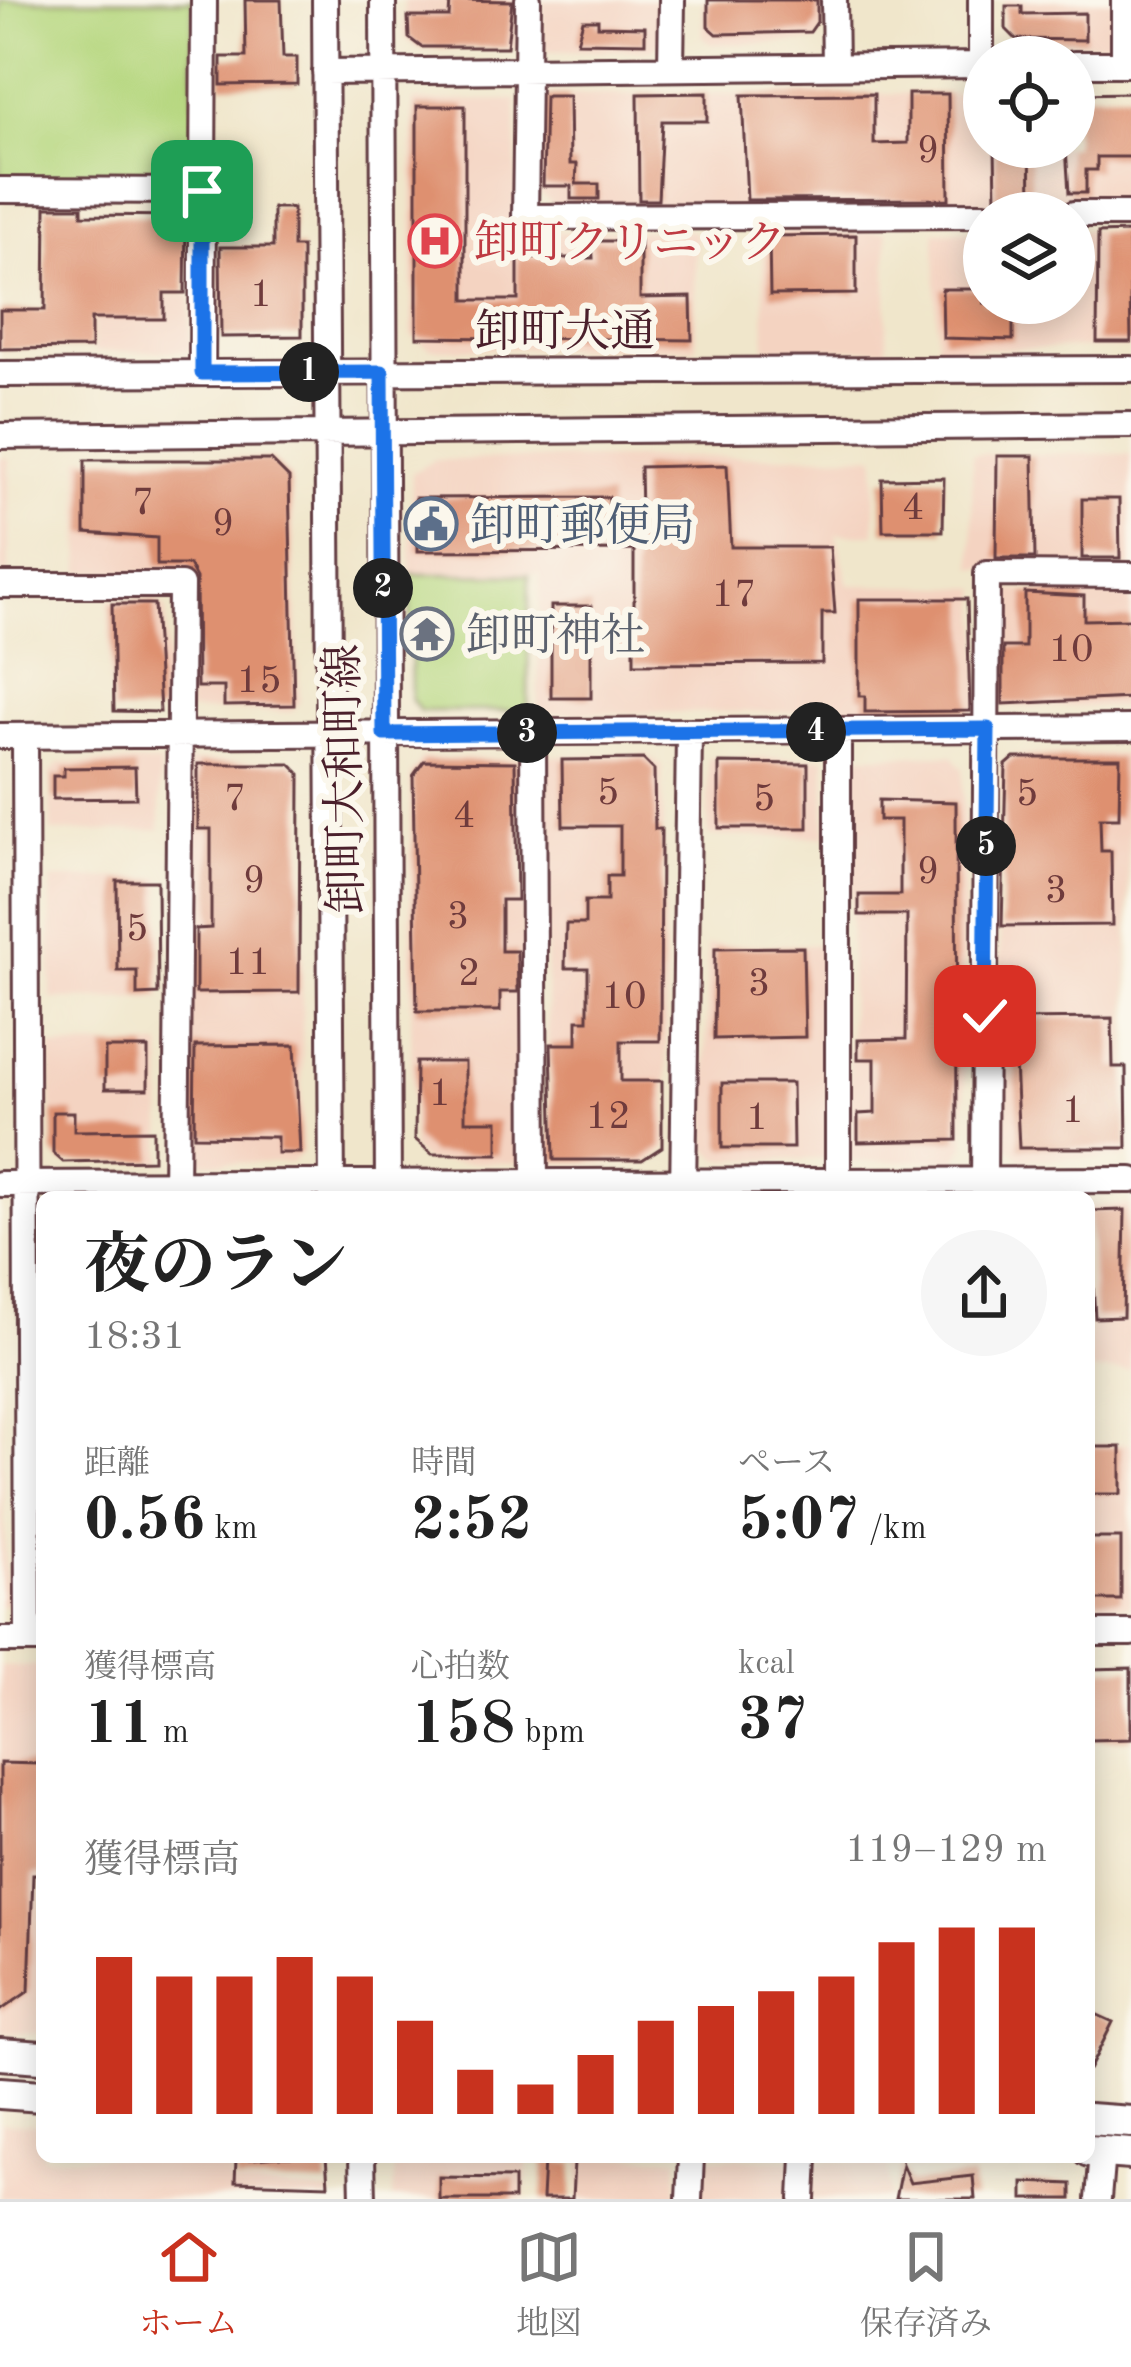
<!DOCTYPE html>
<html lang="ja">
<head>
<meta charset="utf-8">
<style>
  body { margin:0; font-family:"Old Standard TT","Noto Serif JP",serif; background:#f6f6f6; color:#222; height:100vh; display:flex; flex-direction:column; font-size:45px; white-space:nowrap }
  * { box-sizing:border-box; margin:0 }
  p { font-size:39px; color:#767676 }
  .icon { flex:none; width:66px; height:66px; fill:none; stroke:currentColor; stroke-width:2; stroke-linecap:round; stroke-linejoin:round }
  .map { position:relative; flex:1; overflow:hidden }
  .sheet { position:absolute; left:36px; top:1191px; width:1059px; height:972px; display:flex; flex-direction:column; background:#fff; border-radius:18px; box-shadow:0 6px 30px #0003 }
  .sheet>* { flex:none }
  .controls { position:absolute; left:963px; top:36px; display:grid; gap:24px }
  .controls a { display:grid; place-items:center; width:132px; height:132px; border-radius:50%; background:#fff; box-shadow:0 6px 30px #0003; font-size:60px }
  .pin { position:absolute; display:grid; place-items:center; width:102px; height:102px; color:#fff; margin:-51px; border-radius:24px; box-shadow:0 6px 18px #0006 }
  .km { position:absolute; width:60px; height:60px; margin:-30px; border-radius:50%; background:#222; color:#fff; font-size:33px; line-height:60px; text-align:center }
  .round { display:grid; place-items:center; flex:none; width:126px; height:126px; border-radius:63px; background:#f6f6f6 }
  .summary { display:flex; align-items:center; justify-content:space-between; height:204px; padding:0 48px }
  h1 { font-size:66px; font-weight:700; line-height:90px }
  .metrics { display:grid; grid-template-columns:repeat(3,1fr); gap:18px; height:204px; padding:12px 48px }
  .metrics div { display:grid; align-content:center }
  .metrics b { font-size:60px; font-weight:700 }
  .metrics small { font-size:33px; font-weight:400 }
  .metrics p { font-size:33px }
  .chart { height:336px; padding:24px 48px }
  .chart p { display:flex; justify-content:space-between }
  .chart svg { width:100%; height:216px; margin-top:12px; stroke:#c8321e; stroke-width:6 }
  .dock { display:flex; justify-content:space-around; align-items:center; height:168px; border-top:3px solid #e0e0e0; background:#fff; font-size:33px; color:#767676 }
  .dock a { display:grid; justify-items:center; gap:6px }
  .dock .on { color:#c8321e }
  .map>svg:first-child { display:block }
</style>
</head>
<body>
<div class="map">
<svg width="1131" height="2199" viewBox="0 0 1131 2199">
  <rect width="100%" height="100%" fill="#fbf7ec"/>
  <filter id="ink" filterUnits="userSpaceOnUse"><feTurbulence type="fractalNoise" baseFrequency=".00833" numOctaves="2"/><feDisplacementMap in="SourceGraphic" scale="24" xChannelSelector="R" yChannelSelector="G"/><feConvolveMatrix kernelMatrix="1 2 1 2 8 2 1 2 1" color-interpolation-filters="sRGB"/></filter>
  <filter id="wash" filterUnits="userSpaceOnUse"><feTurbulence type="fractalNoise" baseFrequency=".004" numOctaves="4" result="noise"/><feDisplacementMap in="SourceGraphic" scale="48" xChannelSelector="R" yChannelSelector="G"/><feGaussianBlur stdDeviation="2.7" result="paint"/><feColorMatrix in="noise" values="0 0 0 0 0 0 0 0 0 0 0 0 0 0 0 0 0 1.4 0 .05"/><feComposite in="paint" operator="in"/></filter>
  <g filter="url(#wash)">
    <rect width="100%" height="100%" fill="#f0e6cb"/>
    <!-- built -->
    <path fill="#f4d3c1" d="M404 0H521V49H418L404 38Z
      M543 0H665V36L653 50 543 51Z
      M703 0H824V29L817 42 711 44 703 38Z
      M1003 0H1119V43L1018 42 1003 29Z
      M984 93V147H1074V93H1131V205L561 209 538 192V95Z
      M516 100 517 232 695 231 696 348 431 349 412 336 413 101Z
      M1074 230H1131V348L937 349 935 231H984V303H1074Z
      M763 231 887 232V349L765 348Z
      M94 295H190V351L94 352Z
      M972 454H1131V567L973 568Z
      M876 455 875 534H836L849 585 979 588 980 711 538 713 540 574H410L412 473 434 460Z
      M80 457 272 458 291 477 300 701 292 712 189 711 187 572H81Z
      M0 458H9V573H0Z
      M1008 591H1131V707H998L997 603Z
      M155 599 166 609 168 713 110 712 109 600Z
      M1129 754 1127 1158 1023 1159 1001 1142 1000 764 1012 755Z
      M648 755 662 767 668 1147 650 1164 550 1163 543 756Z
      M952 755 963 769 965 1145 956 1160 849 1162 852 756Z
      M422 758 521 759 526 1163 425 1162 412 1149 410 775Z
      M708 758H825V837L708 836Z
      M291 761 303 773 302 1152 291 1163 184 1162 187 762Z
      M60 763H160V830L51 832 50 773Z
      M161 878V998L51 999V879Z
      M707 945H827V1159L720 1160 706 1147Z
      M162 1046V1162L63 1164 52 1153 51 1047Z
      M1089 1205H1129L1131 1371H1089Z
      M0 1353 6 1603 0 1609Z
      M1089 1444H1131L1130 1606 1089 1607Z
      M0 1666H42V2034L0 2032Z
      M0 2123 42 2125V2157H231V2184L330 2192V2199H0Z
      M528 2157 525 2199H393L395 2157Z
      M580 2157H678L677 2199H579Z
      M698 2157 796 2160 795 2199H696Z
      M815 2161 888 2164 890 2199H809Z"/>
    <!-- green -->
    <path fill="#b6d77f" stroke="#807b55" stroke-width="3" d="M0 0H193L194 158 181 181H0Z
      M410 574 529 575 528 711H420L411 699Z"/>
    <g id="blocks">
      <!-- building -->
      <path fill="#de9070" d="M245 0H281L283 57H297V84L221 85V57H246Z
        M450 0 512 1 507 47H421L409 38 408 17H449Z
        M708 0H817V22L810 32 717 34 708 26Z
        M1006 6H1022V14L1085 13V40L1016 39 1006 29Z
        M583 20H598V26L645 27V43L577 42Z
        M707 93V121H662L658 200H639L638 94Z
        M1131 93V157H1097V170H1086V193H1069L1066 147H1074V94Z
        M874 94V144L908 143V94H948L949 199 747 200 742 95Z
        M545 96H569L570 164H577L576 184H599V199H571V186H543Z
        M417 106H465V300H518V258H593L592 241H640V298L691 297 692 340 417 337Z
        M995 147H1030L1031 201 996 202Z
        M46 207H82V215L186 216 185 293H164V319H91V348L0 349V310H45Z
        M273 208H293V247H302V336L221 337 220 247H273Z
        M1129 232 1131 342H1097L1098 233Z
        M856 235V294L770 295 769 236Z
        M942 289H984V303H1054V317L1013 318V340L943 338Z
        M997 456H1033L1035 558H996Z
        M85 460H271L289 478 294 705 224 706V687H197L196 578 189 565H157V538L85 533Z
        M727 465 731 547H830L835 613H822V663L634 664V550L418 551V532H412L415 498 609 497V516L641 514 640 467Z
        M944 478 943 531H883L882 479Z
        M1082 499H1119L1120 558H1082Z
        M1025 593 1084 596V620L1131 619V698L1003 704V647H1025Z
        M859 599H967L970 711 865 712V696H859Z
        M112 604H154L160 712 114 711Z
        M551 606H591V698H551Z
        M1014 758H1120L1119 818H1100L1101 851H1111L1112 925 1002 926 1006 765Z
        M643 759 654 770 655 829H661L660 1041H621V1081H662V1147L642 1160H554L551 1044H577V1020H588V968H565L566 924H585V901H607V876H620V826H563L562 760Z
        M424 761 515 762 517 900H501V951H517L518 992H500V1011H417L413 776Z
        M719 763 808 764V828H719Z
        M198 764H290L300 774 299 992 196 993V929L211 928V829H198Z
        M135 767 136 798 53 799V776H64V768Z
        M879 800 956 802 957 1140 858 1142V1114L875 1113V1059H858V1040L906 1039 907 915H859V895H900V820H879Z
        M117 881H157L158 994 137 995V971H118Z
        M803 947 805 1037 714 1039 715 948Z
        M1112 1018 1113 1067H1126L1127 1148H1019L1013 1019Z
        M295 1045 300 1153H277V1137L194 1136 195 1046Z
        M105 1048H148V1089H105Z
        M416 1062H465V1121H498V1154H432L415 1139Z
        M722 1083H792L793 1148H722Z
        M53 1112H74V1131L153 1130V1160L63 1162 53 1153Z
        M1125 1210 1123 1317 1095 1318 1089 1211Z
        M1089 1447H1121V1494H1089Z
        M1089 1538H1121V1600H1089Z
        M1131 1668V1739L1089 1740V1669Z
        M0 1763 40 1764 42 1790V1874H33L29 1991 0 2011Z
        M1089 2011 1113 2022 1089 2070Z
        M278 2157H326L328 2185 235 2182 236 2160Z
        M544 2161 574 2163 572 2199H542Z
        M902 2164 910 2183 973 2176 975 2199H895Z
        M439 2177 514 2178V2199H439Z
        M1023 2182 1071 2184V2199H1023Z"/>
    </g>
  </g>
  <g filter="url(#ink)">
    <use href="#blocks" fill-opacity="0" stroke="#633d43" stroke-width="3"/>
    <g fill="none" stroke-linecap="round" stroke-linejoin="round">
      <!-- minor casing -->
      <g stroke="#633d43" stroke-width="30">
        <path id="minor" d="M325 0 332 1197
          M383 0 388 1197
          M528 0 525 217 984 215
          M834 0 835 66
          M1124 0V64
          M1074 64H1131
          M981 65V0
          M671 68 672 0
          M325 72 984 65
          M0 190 202 191
          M1074 214H1131
          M202 373 204 0
          M0 374 1131 369
          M0 436 1131 425
          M0 585H181L176 1195
          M838 732V1197
          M533 733 535 1195
          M0 736 1131 728
          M25 736 28 1640
          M0 1184 1131 1180
          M683 1195 689 733
          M984 1195 987 574 1131 575
          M1089 1633H1131
          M0 1640H40
          M362 2157 363 2199
          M689 2199 691 2157
          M803 2199 805 2157
          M1098 2199 1102 2152"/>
      </g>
      <!-- major casing -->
      <g stroke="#633d43" stroke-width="36">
        <path id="major" d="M0 2054 42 2057
          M0 2093 42 2096
          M1089 2119 1131 2122
          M1089 2151 1131 2154"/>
      </g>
      <!-- minor -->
      <use href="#minor" stroke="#fff" stroke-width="24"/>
      <!-- major -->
      <use href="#major" stroke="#fff" stroke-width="30"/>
    </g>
  </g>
  <g fill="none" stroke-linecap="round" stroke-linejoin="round" filter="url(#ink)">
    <!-- route casing -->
    <g stroke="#fff" stroke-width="24">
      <path id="route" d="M202 191V373L382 372 384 734 988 729 985 1016"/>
    </g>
    <!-- route -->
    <use href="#route" stroke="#1a73e8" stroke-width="15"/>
  </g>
  <!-- icons -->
  <defs>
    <g id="hospital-ring" transform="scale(2.7)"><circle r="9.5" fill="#fbf7ec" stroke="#e0444e" stroke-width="1.5"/><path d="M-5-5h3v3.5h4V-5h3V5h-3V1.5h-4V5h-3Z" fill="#e0444e"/></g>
    <g id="civic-ring" transform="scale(2.7)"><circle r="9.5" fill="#fbf7ec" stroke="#5c6f8a" stroke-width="1.5"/><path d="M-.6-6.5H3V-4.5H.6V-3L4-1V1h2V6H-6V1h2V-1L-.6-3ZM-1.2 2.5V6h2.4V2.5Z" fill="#5c6f8a"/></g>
    <g id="temple-ring" transform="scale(2.7)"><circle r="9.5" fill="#fbf7ec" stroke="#6b7280" stroke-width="1.5"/><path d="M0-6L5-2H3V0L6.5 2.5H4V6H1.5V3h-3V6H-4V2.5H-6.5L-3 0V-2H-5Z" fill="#6b7280"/></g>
  </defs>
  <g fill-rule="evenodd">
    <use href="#hospital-ring" x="435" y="241"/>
    <use href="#civic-ring" x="431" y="524"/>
    <use href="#temple-ring" x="427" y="634"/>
  </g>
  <g text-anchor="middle" stroke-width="12" stroke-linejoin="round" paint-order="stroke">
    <!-- number labels -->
    <g font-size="39" fill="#6f3b3c">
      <text x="928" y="162">9</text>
      <text x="261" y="306">1</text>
      <text x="143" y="514">7</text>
      <text x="913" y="519">4</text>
      <text x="223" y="535">9</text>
      <text x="734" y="606">17</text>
      <text x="1071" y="661">10</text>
      <text x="259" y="692">15</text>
      <text x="608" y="804">5</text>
      <text x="1027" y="805">5</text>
      <text x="235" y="810">7</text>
      <text x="764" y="810">5</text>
      <text x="464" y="827">4</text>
      <text x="928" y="883">9</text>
      <text x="254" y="892">9</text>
      <text x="1056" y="902">3</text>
      <text x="458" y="928">3</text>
      <text x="137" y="940">5</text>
      <text x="248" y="974">11</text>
      <text x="469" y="985">2</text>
      <text x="759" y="995">3</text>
      <text x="624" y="1008">10</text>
      <text x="440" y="1105">1</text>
      <text x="1073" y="1122">1</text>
      <text x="608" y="1128">12</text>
      <text x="757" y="1129">1</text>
    </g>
    <!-- health labels -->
    <g font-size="45" fill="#be3a42" stroke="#fbf7ec" text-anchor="start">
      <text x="474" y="257">卸町クリニック</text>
    </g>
    <!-- street labels -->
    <g font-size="45" fill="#4a1f2b" stroke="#fbf7ec">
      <text x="565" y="346">卸町大通</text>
      <text transform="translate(343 779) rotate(-91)" y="16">卸町大和町線</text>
    </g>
    <!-- service labels -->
    <g font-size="45" fill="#4e5e75" stroke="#fbf7ec" text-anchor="start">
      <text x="470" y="540">卸町郵便局</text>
    </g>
    <!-- worship labels -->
    <g font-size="45" fill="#5b616d" stroke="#fbf7ec" text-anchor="start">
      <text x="466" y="650">卸町神社</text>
    </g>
  </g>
</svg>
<div class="controls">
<a><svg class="icon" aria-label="locate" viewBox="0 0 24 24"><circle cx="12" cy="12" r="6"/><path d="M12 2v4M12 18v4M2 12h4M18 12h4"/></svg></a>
<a><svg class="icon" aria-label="layers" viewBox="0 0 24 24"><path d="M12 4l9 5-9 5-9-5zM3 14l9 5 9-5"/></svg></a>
</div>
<div class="pin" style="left:202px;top:191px;background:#1e9e55"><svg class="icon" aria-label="arrive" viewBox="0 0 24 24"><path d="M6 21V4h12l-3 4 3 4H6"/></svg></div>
<div class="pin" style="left:985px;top:1016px;background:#d93025"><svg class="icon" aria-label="check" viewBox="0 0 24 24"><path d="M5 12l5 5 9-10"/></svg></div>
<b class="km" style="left:309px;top:372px">1</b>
<b class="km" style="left:383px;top:588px">2</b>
<b class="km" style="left:527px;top:733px">3</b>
<b class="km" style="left:816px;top:732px">4</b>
<b class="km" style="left:986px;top:846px">5</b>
<section class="sheet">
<div class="summary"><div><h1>夜のラン</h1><p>18:31</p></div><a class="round"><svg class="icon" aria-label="share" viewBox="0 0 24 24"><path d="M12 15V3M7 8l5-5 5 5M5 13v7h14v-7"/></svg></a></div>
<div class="metrics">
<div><p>距離</p><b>0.56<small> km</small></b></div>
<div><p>時間</p><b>2:52</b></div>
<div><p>ペース</p><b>5:07<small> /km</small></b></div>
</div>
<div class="metrics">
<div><p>獲得標高</p><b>11<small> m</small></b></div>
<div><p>心拍数</p><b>158<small> bpm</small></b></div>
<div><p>kcal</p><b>37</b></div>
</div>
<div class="chart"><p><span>獲得標高</span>119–129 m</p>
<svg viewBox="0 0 160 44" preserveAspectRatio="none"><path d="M5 44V12M15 44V16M25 44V16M35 44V12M45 44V16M55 44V25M65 44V35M75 44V38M85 44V32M95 44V25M105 44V22M115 44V19M125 44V16M135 44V9M145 44V6M155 44V6"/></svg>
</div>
</section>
</div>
<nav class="dock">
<a class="on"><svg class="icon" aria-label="home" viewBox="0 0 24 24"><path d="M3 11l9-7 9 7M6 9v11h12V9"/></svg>ホーム</a>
<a><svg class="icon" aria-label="map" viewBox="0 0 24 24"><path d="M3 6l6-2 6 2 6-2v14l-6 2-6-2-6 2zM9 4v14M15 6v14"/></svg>地図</a>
<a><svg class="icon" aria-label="saved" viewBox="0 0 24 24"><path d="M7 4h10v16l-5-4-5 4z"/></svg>保存済み</a>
</nav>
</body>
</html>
